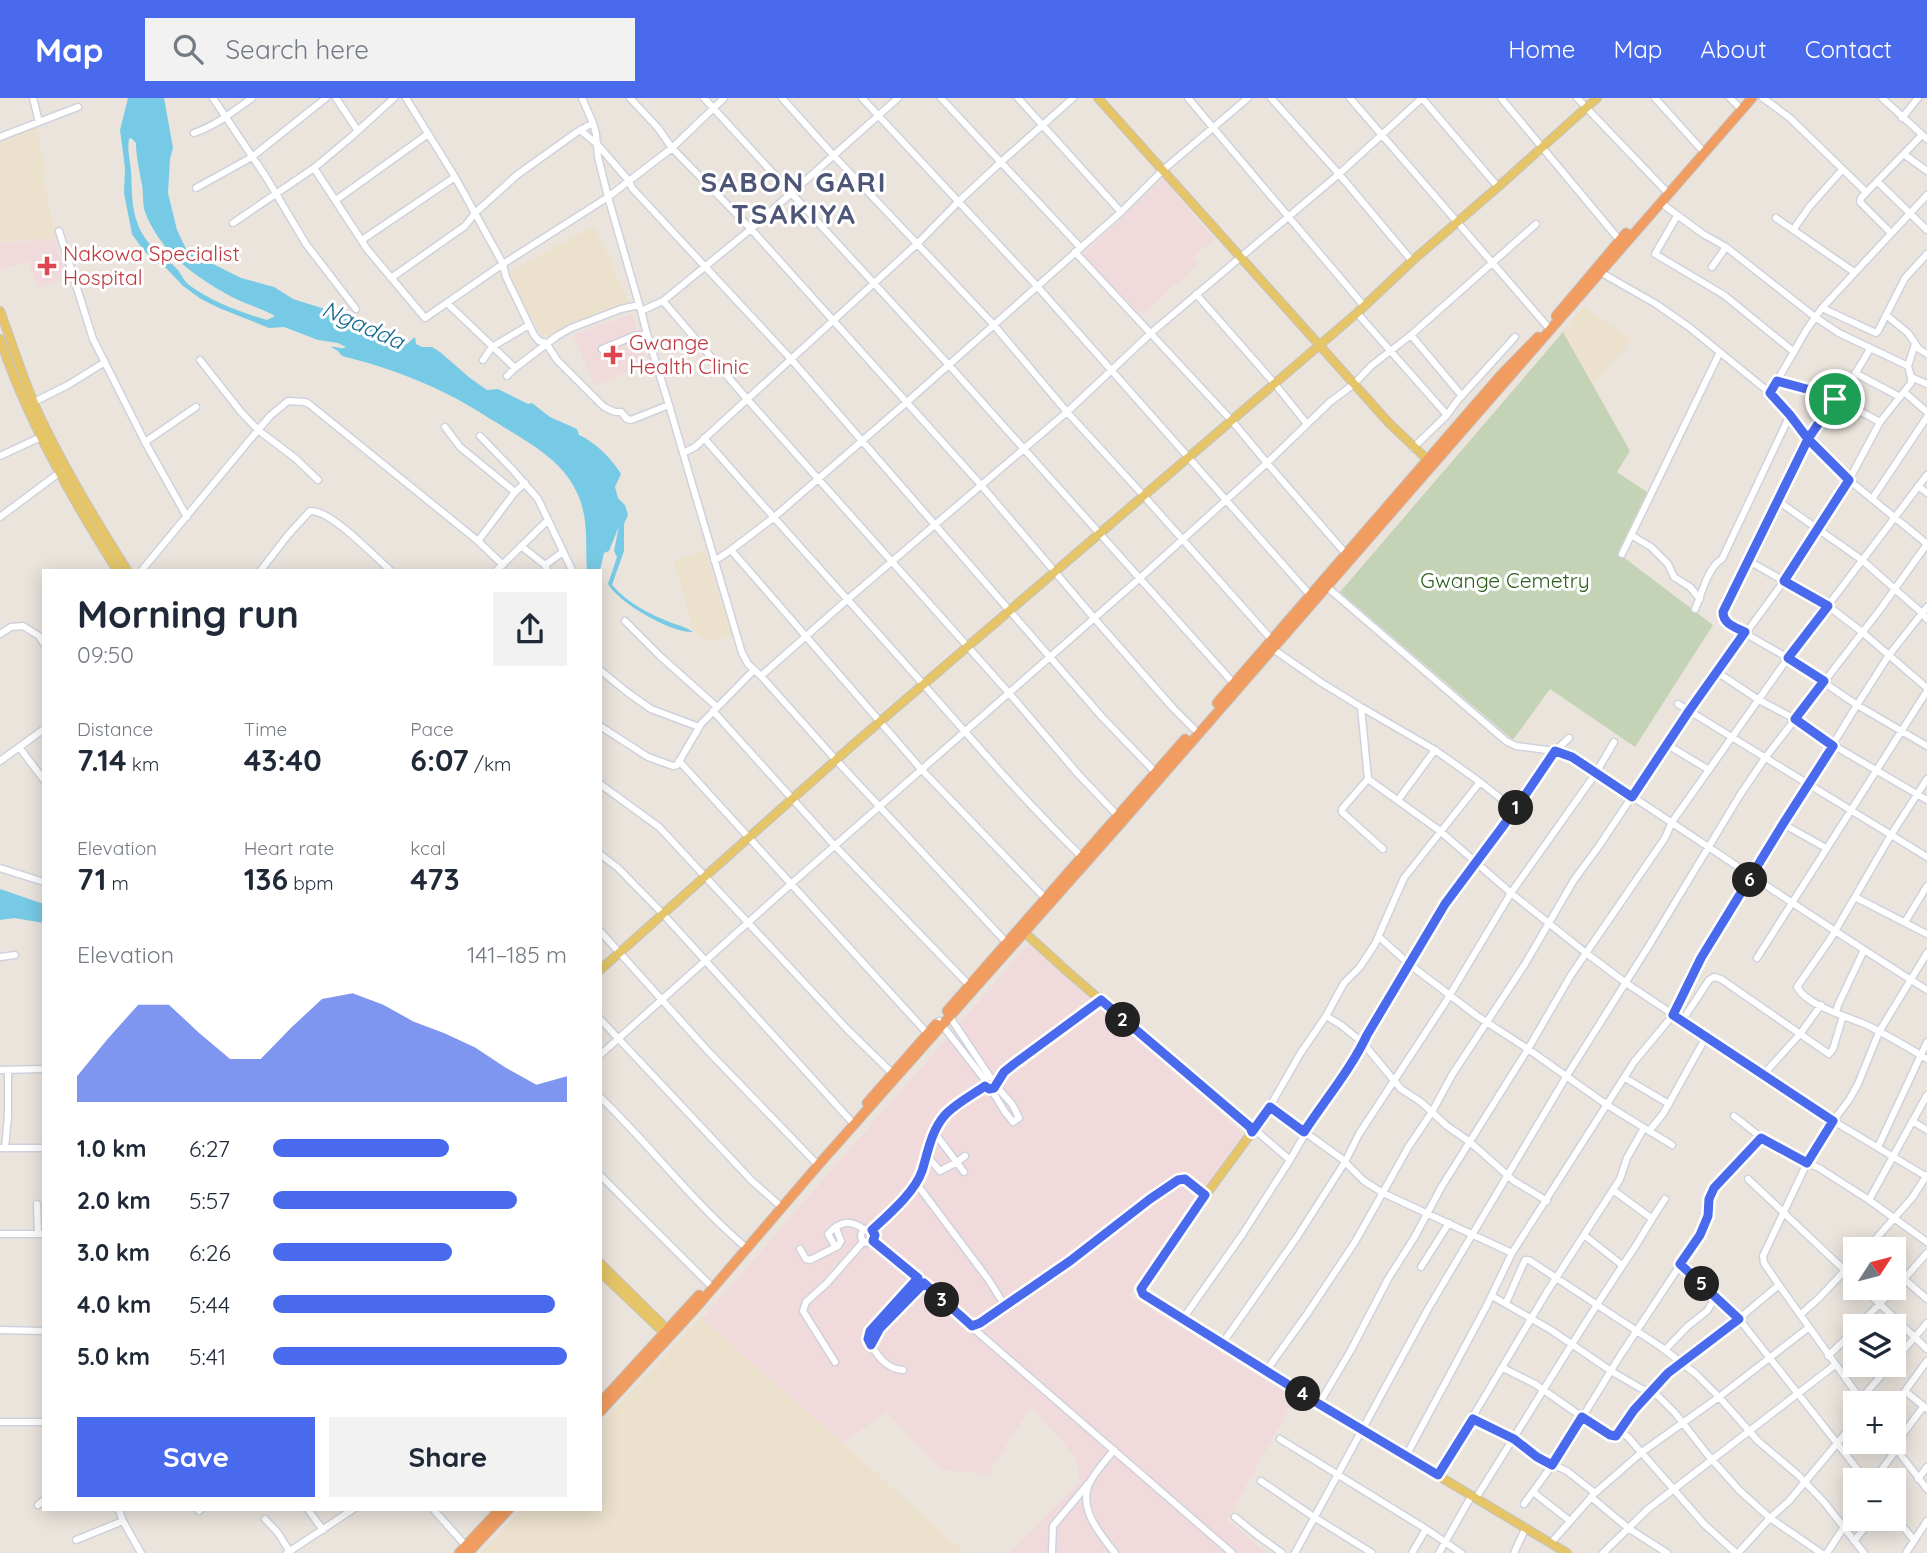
<!DOCTYPE html>
<html lang="en">
<head>
<meta charset="utf-8">
<style>
  body { margin:0; font-family:Quicksand,sans-serif; background:#f2f2f3; color:#1f2937; height:100vh; display:flex; flex-direction:column; font-size:26px; white-space:nowrap }
  * { box-sizing:border-box; margin:0 }
  p { font-size:23px; color:#747a83 }
  .icon { flex:none; width:38px; height:38px; fill:none; stroke:currentColor; stroke-width:2; stroke-linecap:round; stroke-linejoin:round }
  .map { position:relative; flex:1; overflow:hidden }
  .panel { position:absolute; left:42px; top:471px; width:560px; height:942px; display:flex; flex-direction:column; background:#fff; border-radius:0px; box-shadow:0 4px 18px #0003 }
  .panel>* { flex:none }
  .needle { width:46px; rotate:54deg }
  .buttons { position:absolute; left:1843px; top:1139px; display:grid; gap:14px }
  .buttons a { display:grid; place-items:center; width:63px; height:63px; border-radius:0px; background:#fff; box-shadow:0 4px 18px #0003; font-size:35px }
  .pin { position:absolute; display:grid; place-items:center; width:60px; height:60px; color:#fff; margin:-30px; border:4px solid #fff; border-radius:50%; box-shadow:0 2px 7px #0007 }
  .km { position:absolute; width:35px; height:35px; margin:-18px; border-radius:50%; background:#222; color:#fff; font-size:19px; line-height:35px; text-align:center }
  .round { display:grid; place-items:center; flex:none; width:74px; height:74px; border-radius:0px; background:#f2f2f3 }
  .overview { display:flex; align-items:center; justify-content:space-between; height:119px; padding:0 35px }
  h1 { font-size:38px; font-weight:800; line-height:52px }
  .figures { display:grid; grid-template-columns:repeat(3,1fr); gap:10px; height:119px; padding:7px 35px }
  .figures div { display:grid; align-content:center }
  .figures b { font-size:30px; font-weight:800 }
  .figures small { font-size:19px; font-weight:400 }
  .figures p { font-size:19px }
  .chart { height:196px; padding:14px 35px }
  .chart p { display:flex; justify-content:space-between }
  .chart svg { width:100%; height:126px; margin-top:7px; fill:#496aec; opacity:.7 }
  .cta { display:flex; gap:14px; margin-top:auto; padding:14px 35px }
  .cta a { flex:1; height:80px; border-radius:0px; background:#496aec; color:#fff; font-size:28px; font-weight:800; line-height:80px; text-align:center }
  .cta a+a { background:#f2f2f3; color:#1f2937 }
  ul { padding:0 35px; list-style:none; font-size:23px }
  li { display:grid; grid-template-columns:112px 84px 1fr; align-items:center; height:52px }
  li i { height:18px; border-radius:9px; background:#496aec }
  header { display:flex; align-items:center; gap:42px; box-sizing:border-box; height:98px; padding:0 35px; background:#496aec; color:#fff }
  header strong { font-size:33px }
  nav { display:flex; gap:38px; margin-inline-start:auto; font-size:24px }
  .search { width:490px; height:63px; background:#f2f2f3; display:flex; align-items:center; gap:18px; box-sizing:border-box; padding:0 24px; border-radius:0px; color:#747a83; font-size:26px }
  .map>svg:first-child { display:block }
</style>
</head>
<body>
<header>
<strong>Map</strong>
<div class="search"><svg class="icon" aria-label="search" viewBox="0 0 24 24"><circle cx="10" cy="10" r="6"/><path d="M15 15l6 6"/></svg>Search here</div>
<nav><a>Home</a><a>Map</a><a>About</a><a>Contact</a></nav>
</header>
<div class="map">
<svg width="1927" height="1455" viewBox="0 0 1927 1455">
  <rect width="100%" height="100%" fill="#ebe4dd"/>
  <!-- education -->
  <path fill="#ebe1cd" d="M36 28 46 73 42 74 56 140 0 144V41Z
    M594 128 629 204 543 240 507 175Z
    M1584 209 1632 242 1593 286 1563 234Z
    M705 452 732 538 708 544 693 533 685 500 673 463Z
    M702 1218 965 1455H481L522 1411 600 1410V1327Z"/>
  <!-- medical -->
  <path fill="#f1dadc" d="M1163 81 1214 141 1193 160 1198 166 1142 217 1082 158Z
    M55 141 67 180 37 190 29 164 0 171V145Z
    M632 216 647 265 595 287 573 237Z
    M1029 846 1246 1038 1236 1045 1129 1197 1295 1300 1227 1422 1266 1455H1009L1080 1384 1076 1359 1031 1309 988 1376 942 1372 886 1314 843 1345 702 1221Z"/>
  <!-- cemetery -->
  <path fill="#c4d3b5" d="M1563 234 1630 353 1617 374 1647 394 1618 455 1713 527 1635 649 1550 591 1513 642 1340 494Z"/>
  <!-- water -->
  <path fill="#77cae5" fill-rule="evenodd" d="M128 0H164L173 50 170 61 168 95 177 132 187 153 196 158H204L211 165 241 180 274 189 293 201 328 212 347 221 365 226 380 227 407 246 415 239 416 246 422 249H432L440 254 470 280 487 292 498 291 528 306 532 305 550 319 577 331 579 337C594 343 613 362 621 376L615 389 618 400 625 407 628 417 624 426V453L612 487C629 506 649 516 672 525 680 528 686 529 693 534 671 535 619 505 608 486L617 459 614 453 619 428 609 453 604 455 600 472H587C585 445 589 425 579 399 565 364 533 347 502 328 484 317 466 305 447 296 414 279 378 267 342 258L338 253 331 249C336 248 340 252 346 249L338 245 318 242 284 229 269 230 219 210 201 201 183 188 166 170 157 165 144 153 132 136 124 95 125 70 120 32ZM131 40 136 45C136 58 139 70 141 82 144 92 142 105 145 114 161 155 195 179 232 199 245 206 263 211 275 218L267 222C240 214 212 204 189 187 183 182 181 175 176 170 158 152 144 147 136 121 131 105 132 89 131 73 130 61 127 53 129 41Z
    M0 791 44 806V825L14 820 0 822Z"/>
  <g fill="none" stroke-linecap="round" stroke-linejoin="round">
    <!-- minor casing -->
    <g stroke="#cfd2dd" stroke-width="9">
      <path id="minor" d="M33 0 39 24
        M213 0 266 79 306 146 356 211
        M336 0 358 33
        M406 0 455 79 503 166 506 179 534 237 539 243 546 245 557 262 604 309 615 314H621L627 321 631 322 669 307 647 236
        M630 0 658 30 672 50 751 131 981 387 1094 520 1173 610 1194 631
        M704 0 948 266 1236 588
        M782 0 834 58 993 226 1067 314 1143 397 1271 541
        M862 0 1036 187 1310 497
        M941 0 1080 149
        M1018 0 1121 114
        M1188 0 1364 208
        M1271 0 1339 76 1412 163
        M1350 0 1547 228
        M1422 0 1498 89
        M1501 0 1621 144
        M1577 0 1666 93
        M1655 0 1701 51
        M1730 0 1738 8
        M1763 0 1790 20 1866 94
        M1882 0 1927 41
        M1902 20 1918 0
        M580 32 597 46 629 83 632 90 790 260 1102 619 1155 674
        M194 35C215 28 234 13 252 0
        M0 39 78 9
        M1905 57 1927 73
        M314 70 367 151 425 220 503 166 608 99 598 59 596 36 593 25
        M1877 83 1927 132
        M196 90 252 59 326 0
        M336 102 428 36
        M1661 105 1703 136 1726 149 1815 219 1839 235 1908 268
        M1677 118 1655 156 1724 197 1794 254
        M1776 120 1854 174
        M233 125 314 70 350 40 394 0
        M1793 132 1810 108 1842 72
        M59 133 93 241 145 344 187 419
        M1891 135 1860 104 1861 100 1922 37
        M362 142 455 79
        M1075 154 1232 323 1267 365 1346 456
        M1712 169 1726 149
        M1600 174 1656 206 1689 229 1770 295 1790 317 1809 341 1849 382 1927 446
        M391 180 465 128 475 115 517 77 577 34 593 25 582 0
        M1196 196 1275 286 1307 326
        M663 203 747 301 1009 595 1078 676 1118 718
        M447 205 515 270
        M1822 210 1876 235 1878 233 1905 180 1927 156
        M641 213 608 99 672 50 724 0
        M1357 215 1447 317
        M1886 217 1908 235 1919 251 1927 256
        M1411 237 1462 298
        M602 251 634 238 647 236 641 213 663 203 751 131 898 0
        M1870 251 1842 298 1840 301H1835L1809 341 1723 514V518L1727 525 1788 560 1857 607 1927 648
        M200 262 241 314 258 332 295 360 318 382
        M483 262 492 249 529 227
        M1855 275 1900 299
        M507 278 515 270 557 238 571 230 621 211 639 207
        M1911 279 1927 286
        M1777 283 1829 297 1880 324
        M1904 294 1927 314
        M1770 295 1807 231 1822 210 1927 97
        M34 304 68 287 105 264
        M669 307 683 355 695 349 918 145 959 103 1001 64 1073 0
        M445 329 460 349 515 394
        M480 338 512 371 538 401 572 472
        M704 340C768 414 834 486 899 559 959 626 1017 696 1082 759
        M145 344 196 309
        M1413 350 1447 317 1457 303 1515 239
        M683 355 742 555 748 566 761 578 836 662 1006 844
        M0 358 41 339
        M1918 388 1927 395
        M1872 401 1927 319
        M1778 403 1862 462 1922 515 1927 521
        M0 419 63 372
        M1631 437 1651 449 1668 466 1674 479 1690 489 1700 501
        M478 443 515 394 525 385
        M521 448 545 467 547 472
        M731 452 921 671 1045 800
        M1622 456 1720 254
        M714 462 719 460 731 452 773 420 907 304 1121 114 1163 72 1248 0
        M1747 462 1828 508 1862 534 1927 590
        M545 467 563 454
        M142 472 258 332 270 318 288 303 305 304 309 306 478 443 503 467
        M261 472 288 437 310 413C330 411 374 458 390 472
        M497 472 548 422
        M1327 489 1506 643 1516 648 1555 653 1572 659C1691 736 1807 817 1927 892
        M1695 511C1702 496 1707 470 1722 461L1790 317
        M625 523 661 559 717 609
        M0 536 11 529 23 528 39 538 44 546
        M1273 551 1322 585 1361 609 1368 681 1342 711V714L1383 751
        M600 572 627 594 651 611 699 629
        M1717 574 1759 602 1795 621 1833 647 1927 702
        M761 578 848 501 1067 314 1151 235 1339 76 1422 0
        M1678 606 1927 759
        M1361 609 1435 652 1480 684 1515 712
        M713 613 835 748 969 887
        M600 628 648 659 673 668 677 667 701 626 754 572
        M1666 646 1709 672
        M19 649 44 682
        M0 663 44 631
        M679 663 927 935
        M1368 681 1440 733 1511 795 1586 855 1626 885 1830 1021 1927 1079
        M1927 681 1891 737 1831 840 1797 889C1807 908 1849 919 1869 928 1888 938 1908 949 1927 961
        M600 686 659 729 848 932 892 975
        M1398 702 1435 652
        M1783 726 1826 750
        M600 756 618 770 663 816 851 1023
        M0 770 44 784
        M1855 799 1927 836
        M1905 824 1927 788
        M600 833 707 952 815 1064
        M1379 839 1409 866 1477 918 1528 951 1607 1007 1672 1047
        M0 859 15 857
        M1757 860 1927 593
        M1836 914 1838 907 1864 852
        M948 916 990 979
        M1326 918 1341 927 1363 945 1401 991 1421 1004 1447 1028 1470 1044 1514 1083 1547 1103
        M600 921 752 1083 778 1106
        M939 923 985 982
        M1682 923 1709 882 1714 879 1721 881 1829 956 1833 951 1843 918
        M600 957 791 786 1140 480 1267 365 1330 304 1354 286 1371 268 1411 237 1536 126
        M0 972 44 971
        M1763 977 1800 936 1821 907
        M1625 980 1669 1006
        M997 984 1004 974 1014 966 1101 902
        M991 991 1005 1014 1013 1024 1019 1020 1012 1006 996 988
        M600 999C650 1047 691 1102 743 1147
        M1270 1009 1342 1061 1364 1083 1383 1095 1512 1155
        M1734 1018 1767 1044 1790 1057 1819 1070 1869 1102 1927 1144
        M1912 1023 1927 1032
        M1254 1031 1290 1062
        M1649 1033 1663 1016 1706 939
        M934 1034 964 1074
        M1252 1034 1265 1017 1300 956 1326 918 1344 885 1360 869 1375 846 1404 780 1480 684
        M1878 1049 1927 944
        M0 1050H44
        M5 1050 8 1018V972
        M926 1057 940 1073 957 1064 965 1058
        M600 1077 709 1186
        M1748 1081 1855 1182
        M916 1085 988 1181 1005 1208
        M1613 1092 1651 1120
        M1869 1102 1927 997
        M37 1106 38 1136
        M861 1138a7 7 0 1 1 14 0a7 7 0 1 1-14 0Z
        M872 1132C888 1117 915 1095 922 1073 928 1054 931 1033 945 1017 955 1006 972 997 985 988
        M0 1136H44
        M1584 1137 1622 1167
        M873 1143 914 1176 974 1231 1232 1455
        M835 1148 828 1136C840 1123 850 1121 865 1132
        M800 1151 806 1161 810 1162 838 1148 841 1143 836 1130
        M1866 1152 1912 1100 1927 1077
        M1680 1166 1739 1221 1866 1382
        M1421 1169 1449 1125
        M1904 1181 1927 1201
        M1863 1190 1927 1251
        M1492 1198 1551 1232 1611 1273 1640 1290 1656 1296 1675 1315 1707 1356 1739 1392 1770 1420 1821 1455
        M1506 1205 1525 1162H1529L1661 1249 1696 1276 1719 1299 1758 1343 1798 1377 1824 1404 1864 1455
        M1800 1217 1819 1200 1855 1162
        M1182 1222 1242 1137 1290 1062 1325 1001 1360 952 1367 937 1445 806 1515 712 1555 653 1569 640
        M1858 1228 1904 1181 1927 1155
        M972 1229 989 1219 1039 1185 1150 1101 1178 1082 1185 1081 1205 1097
        M0 1232 44 1233
        M1222 1246 1297 1139 1345 1064 1359 1036 1445 905 1511 795 1596 675 1614 644
        M871 1247 880 1230 924 1186
        M1665 1252 1688 1228 1707 1213 1716 1199
        M1828 1258 1855 1232
        M1894 1263 1927 1225
        M1927 1263 1905 1293 1927 1311
        M835 1264 803 1213 806 1204 827 1185 864 1143
        M1503 1270 1535 1286 1605 1335 1613 1338 1623 1336 1627 1338 1704 1426 1736 1455
        M903 1272C885 1271 876 1256 868 1241L869 1233 918 1180
        M1266 1273 1307 1216 1355 1144 1409 1048 1432 1014 1452 977 1525 866 1574 782 1599 748 1689 613 1784 483 1849 382 1880 324 1911 285V279L1908 268 1915 246
        M1861 1301 1890 1267
        M1319 1306 1351 1252 1388 1181 1414 1140 1442 1088 1528 951 1571 877 1665 740 1672 724 1788 560 1927 377
        M1864 1306 1779 1187 1764 1165 1763 1158 1807 1065 1833 1023 1849 1002 1858 986 1879 934 1927 855
        M1473 1321 1514 1341 1537 1359 1567 1373 1595 1395
        M0 1324H44
        M1616 1338 1635 1312 1668 1275 1702 1248 1723 1234 1779 1187
        M1280 1341 1426 1431 1412 1455
        M1891 1344 1927 1391
        M1894 1348 1923 1309
        M1114 1352C1106 1362 1096 1373 1090 1384 1077 1410 1100 1436 1115 1455
        M1406 1358 1486 1209 1512 1155 1634 964 1673 917 1701 861 1857 607 1889 557 1927 509
        M1438 1377 1547 1194 1620 1081 1627 1060 1644 1030
        M1918 1381 1927 1369
        M1874 1382 1896 1352
        M1261 1383 1314 1419 1372 1455
        M1533 1394 1570 1423
        M1591 1399 1628 1430 1667 1455
        M1476 1400C1528 1318 1577 1235 1631 1155 1643 1137 1653 1118 1665 1101
        M1524 1406 1558 1359 1620 1258 1700 1137 1708 1118 1709 1101 1714 1090 1761 1040
        M38 1407 44 1402
        M118 1410 123 1423 141 1455
        M307 1410 323 1432
        M432 1410 466 1448
        M199 1413 202 1410
        M1894 1418 1914 1442
        M1235 1419 1257 1437 1282 1455
        M265 1421 278 1435 290 1454
        M1426 1431 1461 1455
        M76 1442 123 1423
        M1854 1443 1872 1421
        M1551 1445 1595 1395 1642 1354 1719 1299 1808 1230
        M287 1455 355 1410
        M1052 1455 1053 1428 1088 1386
        M1295 1455 1428 1211 1566 979 1650 846 1740 697 1765 660 1879 513 1927 446
        M1439 1455 1472 1397
        M1514 1455 1526 1429
        M1603 1455 1648 1411 1835 1267
        M1738 1455 1770 1420 1789 1403 1855 1324
        M1827 1455 1855 1412
        M1906 1455 1927 1423"/>
    </g>
    <!-- major casing -->
    <g stroke="#c3c3c3" stroke-width="10">
      <path id="major" d="M1098 0 1389 325 1431 365
        M0 213C14 250 25 288 42 323 67 375 97 424 127 472
        M0 241C27 322 71 400 117 472
        M1024 834 1068 874 1251 1032 1252 1034 1180 1132 1143 1188 1141 1191 1143 1196 1319 1306 1567 1455
        M600 872 855 645 1357 215 1412 163 1498 89 1597 0
        M600 1165 670 1234
        M600 1174 662 1233"/>
    </g>
    <!-- highway casing -->
    <g stroke="#c3c3c3" stroke-width="11">
      <path id="highway" d="M1556 218 1626 135
        M1217 605 1500 278 1538 239
        M947 913 1185 641
        M867 1005 936 926
        M600 1305 699 1197
        M600 1314 694 1212 820 1065 1121 725 1752 0
        M459 1455 501 1410
        M468 1455 510 1410"/>
    </g>
    <!-- minor -->
    <use href="#minor" stroke="#fff" stroke-width="6"/>
    <!-- major -->
    <use href="#major" stroke="#e5c567" stroke-width="8"/>
    <!-- highway -->
    <use href="#highway" stroke="#f19d61" stroke-width="9"/>
  </g>
  <g fill="none" stroke-linecap="round" stroke-linejoin="round">
    <!-- route casing -->
    <g stroke="#fff" stroke-width="14">
      <path id="route" d="M1835 301 1808 341 1723 514C1723 526 1735 529 1745 534L1689 613 1632 699 1572 659 1555 653 1515 712 1445 806 1367 937C1351 971 1325 1002 1304 1034L1270 1009 1252 1034 1250 1029 1101 902 1014 966 1004 974 994 990 989 991 985 988C972 997 955 1006 945 1017 931 1033 928 1054 922 1073 915 1094 888 1117 872 1132L875 1137 873 1143 918 1180 870 1233 868 1241 871 1247 880 1230 924 1185 972 1228 980 1225 1070 1163 1150 1101 1178 1082 1185 1081 1205 1097 1143 1188 1141 1191 1143 1196 1319 1306 1438 1377 1473 1321 1514 1341 1537 1359 1552 1367 1582 1319 1610 1337 1616 1338 1634 1312 1668 1275 1739 1221 1680 1166 1700 1137 1708 1118 1709 1101 1714 1090 1761 1040 1807 1065 1833 1023 1673 917 1701 860 1783 726 1833 648 1795 621 1824 583 1788 560 1828 508 1784 483 1849 382 1808 341 1790 317 1770 295 1777 283 1829 297 1835 301"/>
    </g>
    <!-- route -->
    <use href="#route" stroke="#496aec" stroke-width="9"/>
  </g>
  <!-- markers -->
  <g fill="#e0444e" stroke="#fff" stroke-width="2.5">
    <path d="M43.5 157.5h7v7h7v7h-7v7h-7v-7h-7v-7h7z"/>
    <path d="M609.5 246.5h7v7h7v7h-7v7h-7v-7h-7v-7h7z"/>
  </g>
  <g text-anchor="middle" stroke-width="6" stroke-linejoin="round" paint-order="stroke">
    <!-- health labels -->
    <g font-size="21" fill="#be3a42" stroke="#fff" text-anchor="start">
      <text x="63" y="163">Nakowa Specialist<tspan x="63" dy="24">Hospital</tspan></text>
      <text x="629" y="252">Gwange<tspan x="629" dy="24">Health Clinic</tspan></text>
    </g>
    <!-- park labels -->
    <g font-size="21" fill="#2e611f" stroke="#fff">
      <text x="1505" y="490">Gwange Cemetry</text>
    </g>
    <!-- water labels -->
    <g font-size="23" font-style="italic" fill="#186990" stroke="#fff">
      <text transform="translate(363 227) rotate(24)" y="8">Ngadda</text>
    </g>
    <!-- district labels -->
    <g font-size="28" font-weight="bold" letter-spacing="2" fill="#4e5677" stroke="#fff">
      <text x="794" y="94">SABON GARI<tspan x="794" dy="32">TSAKIYA</tspan></text>
    </g>
  </g>
</svg>
<div class="buttons">
<a><svg class="needle" viewBox="-14 -14 28 28"><path d="M0-13l5 13h-10z" fill="#e53935"/><path d="M0 13l5-13h-10z" fill="#747a83"/></svg></a>
<a><svg class="icon" aria-label="layers" viewBox="0 0 24 24"><path d="M12 4l9 5-9 5-9-5zM3 14l9 5 9-5"/></svg></a>
<a>+</a>
<a>−</a>
</div>
<div class="pin" style="left:1835px;top:301px;background:#1e9e55"><svg class="icon" aria-label="arrive" viewBox="0 0 24 24"><path d="M6 21V4h12l-3 4 3 4H6"/></svg></div>
<b class="km" style="left:1516px;top:710px">1</b>
<b class="km" style="left:1123px;top:922px">2</b>
<b class="km" style="left:942px;top:1202px">3</b>
<b class="km" style="left:1303px;top:1296px">4</b>
<b class="km" style="left:1702px;top:1186px">5</b>
<b class="km" style="left:1750px;top:782px">6</b>
<section class="panel">
<div class="overview"><div><h1>Morning run</h1><p>09:50</p></div><a class="round"><svg class="icon" aria-label="share" viewBox="0 0 24 24"><path d="M12 15V3M7 8l5-5 5 5M5 13v7h14v-7"/></svg></a></div>
<div class="figures">
<div><p>Distance</p><b>7.14<small> km</small></b></div>
<div><p>Time</p><b>43:40</b></div>
<div><p>Pace</p><b>6:07<small> /km</small></b></div>
</div>
<div class="figures">
<div><p>Elevation</p><b>71<small> m</small></b></div>
<div><p>Heart rate</p><b>136<small> bpm</small></b></div>
<div><p>kcal</p><b>473</b></div>
</div>
<div class="chart"><p><span>Elevation</span>141–185 m</p>
<svg viewBox="0 0 160 44" preserveAspectRatio="none"><path d="M0 44V35L10 22L20 10L30 10L40 20L50 29L60 29L70 18L80 8L90 6L100 10L110 16L120 20L130 25L140 32L150 38L160 35V44z"/></svg>
</div>
<ul>
<li><b>1.0 km</b>6:27<i style="width:60%"></i></li>
<li><b>2.0 km</b>5:57<i style="width:83%"></i></li>
<li><b>3.0 km</b>6:26<i style="width:61%"></i></li>
<li><b>4.0 km</b>5:44<i style="width:96%"></i></li>
<li><b>5.0 km</b>5:41<i style="width:100%"></i></li>
</ul>
<div class="cta"><a>Save</a><a>Share</a></div>
</section>
</div>
</body>
</html>
